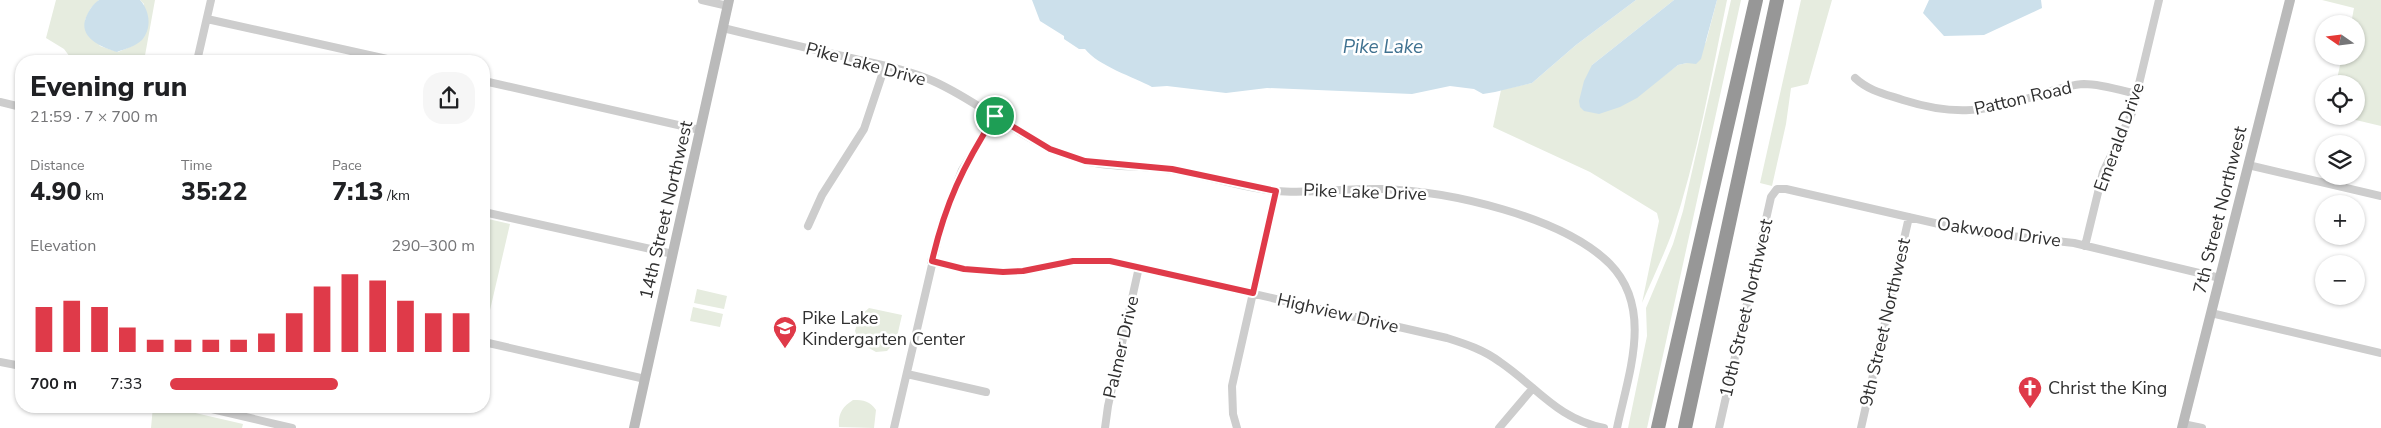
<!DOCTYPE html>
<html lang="en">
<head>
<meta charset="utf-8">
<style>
  body { margin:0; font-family:"Nunito Sans",sans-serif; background:#f6f6f6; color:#202124; height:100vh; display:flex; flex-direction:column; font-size:19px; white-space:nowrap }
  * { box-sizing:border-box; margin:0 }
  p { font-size:16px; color:#757577 }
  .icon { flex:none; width:28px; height:28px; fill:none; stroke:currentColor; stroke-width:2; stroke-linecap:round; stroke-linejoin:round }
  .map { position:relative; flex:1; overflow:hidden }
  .sheet { position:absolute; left:15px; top:55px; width:475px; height:358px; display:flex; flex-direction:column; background:#fff; border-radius:20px; box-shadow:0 1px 4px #0004 }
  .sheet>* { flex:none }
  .needle { width:32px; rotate:284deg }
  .tools { position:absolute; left:2315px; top:15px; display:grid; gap:10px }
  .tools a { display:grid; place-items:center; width:50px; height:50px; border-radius:50%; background:#fff; box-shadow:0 1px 4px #0004; font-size:25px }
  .pin { position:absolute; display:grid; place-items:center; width:42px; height:42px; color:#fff; margin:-21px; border:2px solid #fff; border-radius:50%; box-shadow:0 1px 5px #0007 }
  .round { display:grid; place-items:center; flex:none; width:52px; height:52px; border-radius:20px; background:#f6f6f6 }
  .summary { display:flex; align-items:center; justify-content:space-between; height:85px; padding:0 15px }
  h1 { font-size:28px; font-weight:800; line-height:38px }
  .stats { display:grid; grid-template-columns:repeat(3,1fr); gap:8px; height:85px; padding:5px 15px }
  .stats div { display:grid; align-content:center }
  .stats b { font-size:25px; font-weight:800 }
  .stats small { font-size:14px; font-weight:400 }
  .stats p { font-size:14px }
  .chart { height:140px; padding:10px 15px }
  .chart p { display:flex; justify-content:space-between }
  .chart svg { width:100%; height:90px; margin-top:5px; stroke:#df3a49; stroke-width:6 }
  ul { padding:0 15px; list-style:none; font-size:16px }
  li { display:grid; grid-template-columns:80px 60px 1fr; align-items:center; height:38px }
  li i { height:12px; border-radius:6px; background:#df3a49 }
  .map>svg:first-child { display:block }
</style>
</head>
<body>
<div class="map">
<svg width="2381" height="428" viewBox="0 0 2381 428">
  <rect width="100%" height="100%" fill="#fff"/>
  <!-- green -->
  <path fill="#e6ecdf" d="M56 0H99L91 8 85 20 100 46 118 52 132 46 144 4 140 0H155L144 61H73L64 49 46 38Z
    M1636 0H1674L1592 65 1657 81 1678 65 1687 63 1706 42 1717 0H1727C1711 78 1697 158 1672 233 1663 257 1652 280 1642 303L1659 221 1657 213 1590 172 1493 127 1501 90 1532 83 1576 45Z
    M1731 0H1741L1647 428H1628L1647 336 1646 308 1673 244 1683 211Z
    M1801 0H1832L1808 84 1791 88 1786 124 1772 186 1760 183Z
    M2322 0H2381V126L2339 116H2356V84H2336L2342 56H2356V24H2351L2354 8Z
    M484 218 510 224 484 336Z
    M697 289 727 296 724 309 694 303Z
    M693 307 723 314 720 327 690 321Z
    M869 308 902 315 896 341 887 351 876 352 860 343 855 331 859 317Z
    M853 400C864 400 870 401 876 410L874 428 839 427C838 414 842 407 853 400Z
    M153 406H165L243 424 242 428H151Z"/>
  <!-- water -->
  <path fill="#cce0eb" d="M99 0H140C150 11 152 28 142 40 136 46 125 49 117 52 101 47 76 37 87 15 90 9 93 4 99 0Z
    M1032 0H1636L1576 45 1532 83 1495 92 1483 94 1474 89 1450 86 1412 94 1267 88 1226 93 1167 86 1152 87C1134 77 1098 66 1085 49H1079L1064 39V36L1040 21Z
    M1674 0H1717L1701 59 1696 64 1687 63 1678 65 1637 98 1620 107 1599 114 1584 111 1580 107 1579 101 1584 81 1592 65Z
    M1929 0H2041L2042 8 1984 35 1944 36 1923 13Z"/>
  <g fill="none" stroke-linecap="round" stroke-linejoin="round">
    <!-- street -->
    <path stroke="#cdcdcd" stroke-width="8" d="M702 0 728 6
      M207 19 396 61
      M723 28C764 38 806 48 847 57 876 64 906 69 933 81 985 104 1028 147 1085 161 1113 168 1144 165 1173 170 1207 175 1241 188 1276 191 1311 194 1347 188 1382 189 1448 191 1562 216 1610 264 1654 309 1628 375 1617 428
      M197 61 211 0
      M1855 78C1869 91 1885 94 1903 100 1951 115 1981 113 2029 98 2047 93 2065 85 2084 84 2101 84 2120 90 2136 94
      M484 81 700 130
      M0 102 21 107
      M2248 165 2381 196
      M484 212 673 254
      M808 226 822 195 864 129 885 66
      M2085 246 2103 172 2132 113 2159 0
      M931 261 964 269 1003 272 1023 271 1073 261H1110L1447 338C1466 344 1484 350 1500 362 1537 387 1557 419 1604 428
      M2211 313 2381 353
      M484 342 645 379
      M0 362 21 366
      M907 374 986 392
      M199 406 292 428
      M2183 424 2202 428
      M894 428 942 222 962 170 995 116
      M1105 428 1108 406 1139 267
      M1237 428 1233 414 1232 386 1276 191
      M1499 428 1533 388
      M1719 428 1771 197 1777 189H1786L1974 232 2074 243 2220 278
      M1861 428 1909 217"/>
    <!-- secondary -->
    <path stroke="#bababa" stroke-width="10" d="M634 428 729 0
      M2182 428 2290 0"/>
    <!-- highway -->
    <path stroke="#979797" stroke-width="14" d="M1658 428 1756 0
      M1685 428 1777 0"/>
  </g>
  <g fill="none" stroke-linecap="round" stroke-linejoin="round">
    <!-- route casing -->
    <g stroke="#fff" stroke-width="10">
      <path id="route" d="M995 116 1050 149 1085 161 1172 169 1276 191 1253 293 1110 261H1073L1023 271 1003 272 964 269 932 261C945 204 963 166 995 116Z"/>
    </g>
    <!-- route -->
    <use href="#route" stroke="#df3a49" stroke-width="6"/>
  </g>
  <!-- icons -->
  <defs>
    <g id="school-pin" transform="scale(1.25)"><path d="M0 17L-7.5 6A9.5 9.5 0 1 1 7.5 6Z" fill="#df3a49" stroke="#fff"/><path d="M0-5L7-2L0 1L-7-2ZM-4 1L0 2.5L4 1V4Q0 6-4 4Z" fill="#fff"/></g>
    <g id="church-pin" transform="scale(1.25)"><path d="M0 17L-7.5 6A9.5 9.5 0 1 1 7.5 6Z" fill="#df3a49" stroke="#fff"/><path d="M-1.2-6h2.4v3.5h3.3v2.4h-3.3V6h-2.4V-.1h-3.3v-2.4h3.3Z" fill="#fff"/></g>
  </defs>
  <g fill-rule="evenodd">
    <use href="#school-pin" x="785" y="328"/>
    <use href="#church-pin" x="2030" y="388"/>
  </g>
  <g text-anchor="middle" stroke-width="5" stroke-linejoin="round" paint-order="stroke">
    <!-- street labels -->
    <g font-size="18" fill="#303030" stroke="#fff">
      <text transform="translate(866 64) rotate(15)" y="6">Pike Lake Drive</text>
      <text transform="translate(2023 98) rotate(-13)" y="6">Patton Road</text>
      <text transform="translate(2119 137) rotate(-70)" y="6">Emerald Drive</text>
      <text transform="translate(1365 192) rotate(2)" y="6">Pike Lake Drive</text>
      <text transform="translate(666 210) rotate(-77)" y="6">14th Street Northwest</text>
      <text transform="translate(2220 210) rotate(-76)" y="6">7th Street Northwest</text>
      <text transform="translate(1999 232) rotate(8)" y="6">Oakwood Drive</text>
      <text transform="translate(1746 308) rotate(-77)" y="6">10th Street Northwest</text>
      <text transform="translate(1338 313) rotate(13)" y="6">Highview Drive</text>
      <text transform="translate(1885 322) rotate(-77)" y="6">9th Street Northwest</text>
      <text transform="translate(1121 347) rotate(-77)" y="6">Palmer Drive</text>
    </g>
    <!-- poi labels -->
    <g font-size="18" fill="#303030" stroke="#fff" text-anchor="start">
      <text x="802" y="324">Pike Lake<tspan x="802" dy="21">Kindergarten Center</tspan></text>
      <text x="2048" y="394">Christ the King</text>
    </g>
    <!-- water labels -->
    <g font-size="19" font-style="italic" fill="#407290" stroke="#fff">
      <text x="1383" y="53">Pike Lake</text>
    </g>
  </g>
</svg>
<div class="tools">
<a><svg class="needle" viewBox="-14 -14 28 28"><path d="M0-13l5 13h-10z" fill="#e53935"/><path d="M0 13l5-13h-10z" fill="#757577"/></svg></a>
<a><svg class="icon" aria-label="locate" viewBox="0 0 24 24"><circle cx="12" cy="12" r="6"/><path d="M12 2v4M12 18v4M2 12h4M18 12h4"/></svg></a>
<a><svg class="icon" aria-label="layers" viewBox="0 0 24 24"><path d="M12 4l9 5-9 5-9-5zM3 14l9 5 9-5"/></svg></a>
<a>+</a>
<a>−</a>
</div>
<div class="pin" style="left:995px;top:116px;background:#1e9e55"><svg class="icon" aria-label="arrive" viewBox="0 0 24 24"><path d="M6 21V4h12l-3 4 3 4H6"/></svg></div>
<section class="sheet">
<div class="summary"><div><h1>Evening run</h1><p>21:59 · 7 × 700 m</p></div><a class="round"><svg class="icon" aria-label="share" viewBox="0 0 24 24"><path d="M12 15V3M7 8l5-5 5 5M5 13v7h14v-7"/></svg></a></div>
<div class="stats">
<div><p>Distance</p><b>4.90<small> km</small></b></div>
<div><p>Time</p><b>35:22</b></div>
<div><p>Pace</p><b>7:13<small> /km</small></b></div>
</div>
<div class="chart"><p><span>Elevation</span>290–300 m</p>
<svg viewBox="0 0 160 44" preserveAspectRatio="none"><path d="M5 44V22M15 44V19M25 44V22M35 44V32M45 44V38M55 44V38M65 44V38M75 44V38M85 44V35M95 44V25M105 44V12M115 44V6M125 44V9M135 44V19M145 44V25M155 44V25"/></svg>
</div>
<ul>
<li><b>700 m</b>7:33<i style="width:55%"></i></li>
</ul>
</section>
</div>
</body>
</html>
